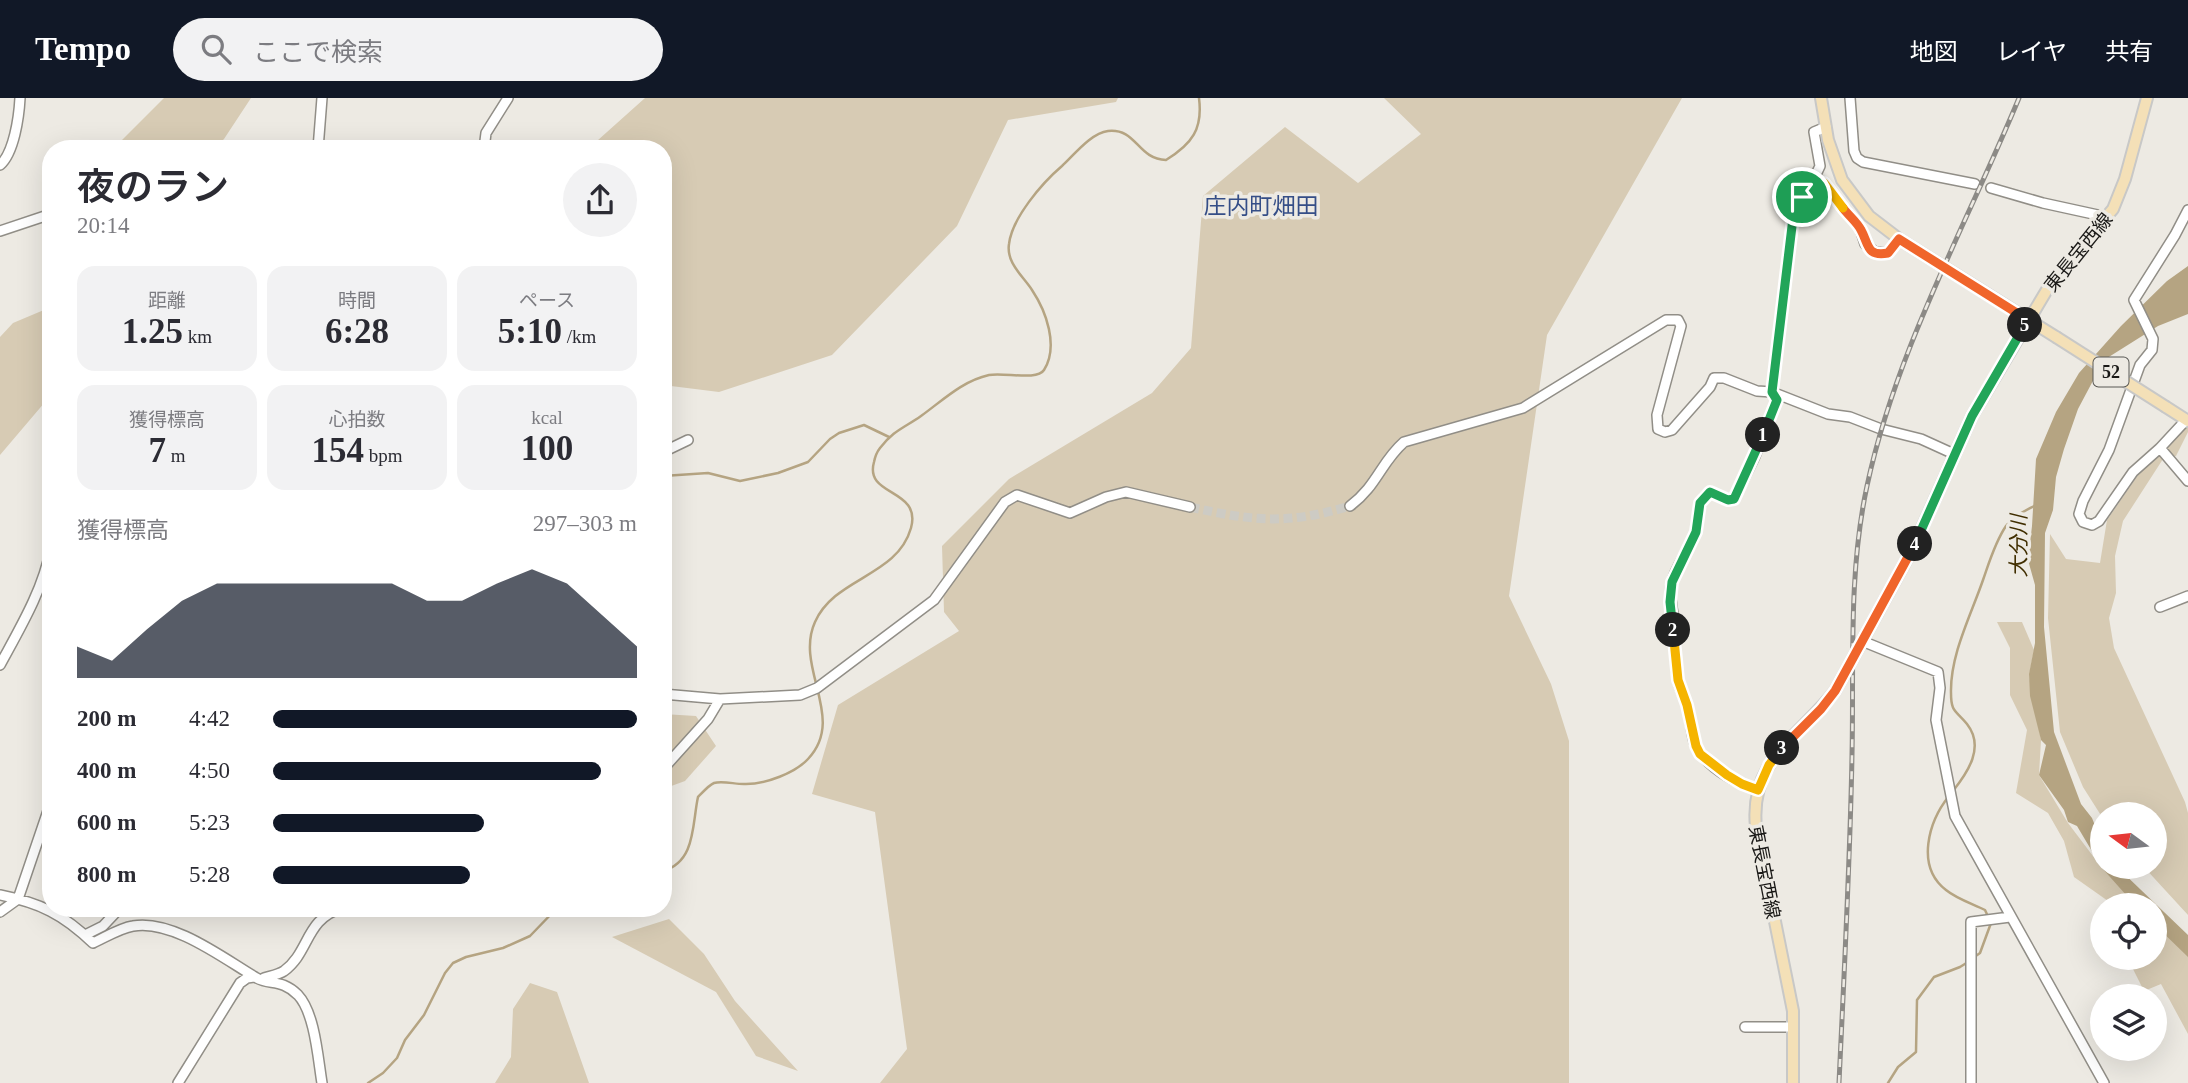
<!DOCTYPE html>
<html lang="ja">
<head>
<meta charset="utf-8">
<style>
  body { margin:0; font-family:"Times New Roman","Noto Sans JP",serif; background:#f2f2f3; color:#2b2b33; height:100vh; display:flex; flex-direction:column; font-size:26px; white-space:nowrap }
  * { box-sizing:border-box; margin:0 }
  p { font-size:23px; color:#7c7c81 }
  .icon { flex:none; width:38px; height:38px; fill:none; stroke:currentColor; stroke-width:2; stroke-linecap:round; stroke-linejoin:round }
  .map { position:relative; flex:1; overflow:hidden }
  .drawer { position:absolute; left:42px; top:42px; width:630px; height:777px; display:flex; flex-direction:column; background:#fff; border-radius:28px; box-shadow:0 7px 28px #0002 }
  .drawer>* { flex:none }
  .needle { width:46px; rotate:285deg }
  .tools { position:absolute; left:2090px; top:704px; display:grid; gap:14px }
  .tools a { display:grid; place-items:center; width:77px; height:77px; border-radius:50%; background:#fff; box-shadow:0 7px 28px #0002; font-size:35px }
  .pin { position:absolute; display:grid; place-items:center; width:60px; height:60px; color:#fff; margin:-30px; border:4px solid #fff; border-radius:50%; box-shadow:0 2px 7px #0007 }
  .km { position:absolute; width:35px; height:35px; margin:-18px; border-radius:50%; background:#222; color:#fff; font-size:19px; line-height:35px; text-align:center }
  .round { display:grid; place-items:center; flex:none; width:74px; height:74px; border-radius:37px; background:#f2f2f3 }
  .head { display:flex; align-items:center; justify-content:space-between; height:119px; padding:0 35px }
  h1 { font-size:38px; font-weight:600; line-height:52px }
  .metrics { display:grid; grid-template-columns:repeat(3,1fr); gap:10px; height:119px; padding:7px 35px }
  .metrics div { display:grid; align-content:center; border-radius:18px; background:#f2f2f3; text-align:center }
  .metrics b { font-size:35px; font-weight:600 }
  .metrics small { font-size:19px; font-weight:400 }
  .metrics p { font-size:19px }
  .chart { height:196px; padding:14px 35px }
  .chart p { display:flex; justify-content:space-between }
  .chart svg { width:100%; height:126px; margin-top:7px; fill:#111827; opacity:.7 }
  ul { padding:0 35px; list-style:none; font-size:23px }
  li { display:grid; grid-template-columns:112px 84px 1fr; align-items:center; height:52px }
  li i { height:18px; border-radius:9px; background:#111827 }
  header { display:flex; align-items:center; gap:42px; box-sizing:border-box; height:98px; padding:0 35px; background:#111827; color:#fff }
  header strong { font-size:33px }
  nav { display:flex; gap:38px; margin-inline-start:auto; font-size:24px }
  .search { width:490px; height:63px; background:#f2f2f3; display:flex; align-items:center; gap:18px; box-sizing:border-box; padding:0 24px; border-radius:38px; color:#7c7c81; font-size:26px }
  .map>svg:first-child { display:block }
</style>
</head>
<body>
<header>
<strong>Tempo</strong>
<div class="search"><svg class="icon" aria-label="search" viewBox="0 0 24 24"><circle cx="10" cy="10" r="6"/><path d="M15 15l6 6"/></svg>ここで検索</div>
<nav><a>地図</a><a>レイヤ</a><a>共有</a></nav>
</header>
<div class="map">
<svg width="2188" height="985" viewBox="0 0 2188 985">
  <rect width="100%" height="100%" fill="#edeae3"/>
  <!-- green -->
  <path fill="#d7cbb4" d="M164 0H251L224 41 214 51H136L122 42Z
    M645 0H1118L1116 4 1008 22 957 128 832 257 719 294 663 287V51H588Z
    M1384 0H1682L1547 237 1509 498 1551 586 1569 643V985H880L907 951 875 714 812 696 838 607 959 533 944 514 942 448 1009 381 1152 295 1191 250 1203 98 1285 29 1358 85 1421 36Z
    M51 209V297L0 357V239L13 225Z
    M2183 328 2188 330V334L2176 358 2163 361 2123 423 2115 458 2116 495 2109 520 2114 550 2185 704 2188 715V817L2143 768H2154V716H2102V719L2083 689 2060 634 2048 520 2050 436 2066 461 2100 465 2107 422 2156 351Z
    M1997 524H2022L2034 552 2029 578 2041 642 2039 677 2068 725 2102 770 2139 807H2105L2108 803 2074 779 2064 743 2048 715 2016 695 2027 632 2010 597V550Z
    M663 616 696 618 716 648 685 683 663 691Z
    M669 821 704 856 735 903 798 973 756 958 716 894 612 839Z
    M2154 822 2188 856V936L2161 886 2144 893 2127 859H2154Z
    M530 885 557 894 589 985H495L511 959 513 911Z"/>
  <!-- water -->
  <path fill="#b5a482" d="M2188 168V216L2158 228 2104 262 2078 311 2064 351 2056 379 2053 412 2045 435 2044 529 2054 634 2081 706 2092 720 2102 745V768H2116L2188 837V859L2154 826V807H2135L2102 770 2077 728 2068 724 2064 712 2039 677 2046 647 2041 642 2030 598 2029 576 2035 545V487L2028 462 2032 428 2036 361 2056 314 2079 275 2121 228 2167 183Z"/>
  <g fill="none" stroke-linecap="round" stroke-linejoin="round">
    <!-- stream -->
    <path stroke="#b5a482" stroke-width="2.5" d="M663 378 708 375 740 383 778 375 808 364 830 341 839 335 864 327 889 339
      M1953 693C1968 674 1985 649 1967 626 1956 612 1951 615 1951 595 1950 557 1971 517 1983 482 1989 465 1995 444 2006 428 2013 418 2025 413 2036 407
      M1949 698C1929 723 1915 768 1946 792 1957 801 1973 806 1985 812L1991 825 1980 855 1973 860
      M663 773C696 764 692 726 698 699 702 695 709 687 714 685 723 682 737 687 746 686 766 686 795 675 808 661 847 620 794 570 815 524 835 479 897 479 911 430 922 390 864 399 874 364 875 359 876 355 880 350 894 332 904 330 921 318 942 303 962 283 989 277 1004 274 1037 283 1044 272 1059 248 1046 213 1032 192 1023 178 1006 165 1009 146 1012 120 1042 85 1062 68 1074 57 1091 35 1108 33 1137 30 1137 61 1166 62 1192 46 1203 31 1199 0
      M368 985 383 975 397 960 405 942 424 917 445 875 453 865 466 859 503 850 530 838 557 810
      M1888 985 1898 969 1916 954 1917 902 1934 879 1960 869 1968 864"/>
    <!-- minor-tunnel -->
    <path stroke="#cdcbc4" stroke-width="9" stroke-dasharray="9 4.5" stroke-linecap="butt" d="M1190 409C1253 423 1287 427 1350 408"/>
    <!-- minor casing -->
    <g stroke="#918e87" stroke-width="12">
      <path id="minor" d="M1850 0 1854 53 1857 60 1863 64 1975 86
        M318 51 322 0
        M484 51 486 35 508 0
        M0 67C14 55 19 19 20 0
        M1812 85 1820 68 1814 34 1826 29
        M1991 90 2043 105 2107 119
        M0 133 45 118 51 119
        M2186 322 2160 350 2133 374 2099 423 2092 427 2083 424 2079 416 2083 403 2109 352 2140 267 2152 252 2153 241 2134 202 2175 137 2188 112
        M2160 350 2188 383
        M663 354 688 342
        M1350 408C1377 388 1381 364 1404 344L1523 310 1666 222H1678L1681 228 1657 317 1658 331 1665 334 1672 332 1710 289 1714 280H1724L1757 293 1772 294 1828 316 1850 319 1881 331 1921 341 1954 356
        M2160 509 2188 498
        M1862 543 1938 574 1940 590 1936 622 1955 718 2104 985
        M0 567C20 530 43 492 51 450
        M663 596 720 601 800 597 817 590 934 502 1005 404 1017 397 1070 415 1106 399 1126 394 1190 409
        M663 671 708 621 720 601
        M1758 692C1737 685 1714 673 1700 655 1690 643 1692 622 1687 608 1685 600 1680 592 1678 583 1675 564 1675 544 1674 524 1673 511 1669 500 1671 487 1675 467 1691 452 1696 433 1699 419 1696 404 1710 394L1728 402 1734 401 1755 358 1777 302 1772 294 1793 120 1802 99 1812 85H1823L1860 130 1865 146 1875 154 1888 155 1899 141
        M0 797C40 805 63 816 93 845 106 839 120 830 133 828 172 821 223 860 255 879 269 888 281 880 298 897 315 915 318 961 322 985
        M0 814 18 801 51 704
        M85 837 103 828 120 810
        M264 880C270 878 278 877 284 873 310 854 305 821 342 810
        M1745 929H1793
        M178 985 240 885 247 880 254 879
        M1971 985V824L2010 819"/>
    </g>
    <!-- major casing -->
    <g stroke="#c8c8c7" stroke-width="14">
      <path id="major" d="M1821 0 1828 42 1842 82 1869 118 1899 141 2056 239
        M2166 309 2188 323
        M1793 985V913L1756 729C1749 662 1799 639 1835 593L1913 450 1972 318 2054 180 2113 111 2125 81 2147 0"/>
    </g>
    <!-- minor -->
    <use href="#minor" stroke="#fff" stroke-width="9"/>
    <!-- major -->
    <use href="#major" stroke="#f4e0b7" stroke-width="10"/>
    <!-- rail casing -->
    <g stroke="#8c8a86" stroke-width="5">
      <path id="rail" d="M1839 985C1844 876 1850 767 1852 657 1854 568 1848 476 1867 388 1896 252 1966 128 2019 0"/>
    </g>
    <!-- rail -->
    <use href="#rail" stroke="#edeae3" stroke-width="2.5" stroke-dasharray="8" stroke-linecap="butt"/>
    <!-- major-bridge casing -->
    <g stroke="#c8c8c7" stroke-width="14" stroke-linecap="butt">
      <path id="major-bridge" d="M2056 239 2166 309"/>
    </g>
    <!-- major-bridge -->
    <use href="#major-bridge" stroke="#f4e0b7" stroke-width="10"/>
  </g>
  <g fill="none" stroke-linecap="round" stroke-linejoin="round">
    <!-- split-1 casing -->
    <g stroke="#fff" stroke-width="14">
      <path id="split-1" d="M1763 337 1777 302 1772 294 1793 120 1802 99"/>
    </g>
    <!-- split-2 casing -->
    <g stroke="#fff" stroke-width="14">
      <path id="split-2" d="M1673 532 1670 504 1672 484 1696 434 1700 405 1710 394 1728 402 1734 401 1763 337"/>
    </g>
    <!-- split-3 casing -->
    <g stroke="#fff" stroke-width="14">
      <path id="split-3" d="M1673 532 1678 582 1687 607 1696 648 1700 656 1727 677 1742 686 1758 692 1769 667 1782 650"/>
    </g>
    <!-- split-4 casing -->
    <g stroke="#fff" stroke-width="14">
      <path id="split-4" d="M1782 650 1821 611 1835 593 1915 446"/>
    </g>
    <!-- split-5 casing -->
    <g stroke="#fff" stroke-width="14">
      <path id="split-5" d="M1915 446 1972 318 2025 227"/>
    </g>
    <!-- split-6 casing -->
    <g stroke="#fff" stroke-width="14">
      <path id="split-6" d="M1843 110C1848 117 1857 124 1861 132 1869 146 1866 159 1888 155L1899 141 2028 222 2025 227"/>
    </g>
    <!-- split-7 casing -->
    <g stroke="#fff" stroke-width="14">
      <path id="split-7" d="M1802 99 1812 85H1824L1843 110"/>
    </g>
    <!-- split-1 -->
    <use href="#split-1" stroke="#22a559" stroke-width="9"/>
    <!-- split-2 -->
    <use href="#split-2" stroke="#22a559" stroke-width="9"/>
    <!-- split-3 -->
    <use href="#split-3" stroke="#f5b400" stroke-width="9"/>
    <!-- split-4 -->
    <use href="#split-4" stroke="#f0652b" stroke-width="9"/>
    <!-- split-5 -->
    <use href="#split-5" stroke="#22a559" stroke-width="9"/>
    <!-- split-6 -->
    <use href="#split-6" stroke="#f0652b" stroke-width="9"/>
    <!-- split-7 -->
    <use href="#split-7" stroke="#f5b400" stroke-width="9"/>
  </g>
  <g text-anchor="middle" stroke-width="7" stroke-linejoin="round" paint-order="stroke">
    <!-- shield labels -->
    <rect fill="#edeae3" stroke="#595854" stroke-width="2" x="2093.5" y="259.5" width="35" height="29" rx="5"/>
    <g font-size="18" font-weight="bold" fill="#1a1917">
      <text x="2111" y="280">52</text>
    </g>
    <!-- street labels -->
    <g font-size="19" fill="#1a1917" stroke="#edeae3">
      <text transform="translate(2078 154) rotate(-51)" y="7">東長宝西線</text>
      <text transform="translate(1765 774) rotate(79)" y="7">東長宝西線</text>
    </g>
    <!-- water labels -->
    <g font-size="21" font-style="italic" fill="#402e00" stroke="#edeae3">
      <text transform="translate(2019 448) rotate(-90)" y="7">大分川</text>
    </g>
    <!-- quarter labels -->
    <g font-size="23" fill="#354e87" stroke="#edeae3">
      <text x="1261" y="116">庄内町畑田</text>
    </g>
  </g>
</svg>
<div class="tools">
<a><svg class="needle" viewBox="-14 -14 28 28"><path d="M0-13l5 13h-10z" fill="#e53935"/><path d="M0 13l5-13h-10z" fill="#7c7c81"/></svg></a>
<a><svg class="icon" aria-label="locate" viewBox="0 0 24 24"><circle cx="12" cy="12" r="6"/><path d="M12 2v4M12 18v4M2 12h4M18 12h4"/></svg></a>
<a><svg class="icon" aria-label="layers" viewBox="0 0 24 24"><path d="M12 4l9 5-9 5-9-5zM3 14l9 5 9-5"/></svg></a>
</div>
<div class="pin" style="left:1802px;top:99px;background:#1e9e55"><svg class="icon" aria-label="arrive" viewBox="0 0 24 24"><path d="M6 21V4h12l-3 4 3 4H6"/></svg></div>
<b class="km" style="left:1763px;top:337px">1</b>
<b class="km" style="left:1673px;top:532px">2</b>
<b class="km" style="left:1782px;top:650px">3</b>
<b class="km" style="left:1915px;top:446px">4</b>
<b class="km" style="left:2025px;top:227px">5</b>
<section class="drawer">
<div class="head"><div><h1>夜のラン</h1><p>20:14</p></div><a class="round"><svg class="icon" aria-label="share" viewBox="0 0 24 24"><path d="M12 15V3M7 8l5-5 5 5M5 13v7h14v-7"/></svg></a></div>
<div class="metrics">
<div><p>距離</p><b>1.25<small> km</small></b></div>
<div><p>時間</p><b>6:28</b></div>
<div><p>ペース</p><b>5:10<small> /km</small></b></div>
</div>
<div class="metrics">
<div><p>獲得標高</p><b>7<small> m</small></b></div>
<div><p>心拍数</p><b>154<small> bpm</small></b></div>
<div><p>kcal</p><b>100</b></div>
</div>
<div class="chart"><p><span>獲得標高</span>297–303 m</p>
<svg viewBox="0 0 160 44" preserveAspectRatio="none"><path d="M0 44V33L10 38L20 27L30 17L40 11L50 11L60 11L70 11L80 11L90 11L100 17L110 17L120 11L130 6L140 11L150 22L160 33V44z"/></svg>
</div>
<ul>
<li><b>200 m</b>4:42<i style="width:100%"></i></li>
<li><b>400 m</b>4:50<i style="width:90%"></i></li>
<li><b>600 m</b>5:23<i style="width:58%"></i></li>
<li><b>800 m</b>5:28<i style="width:54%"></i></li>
</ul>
</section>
</div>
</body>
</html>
